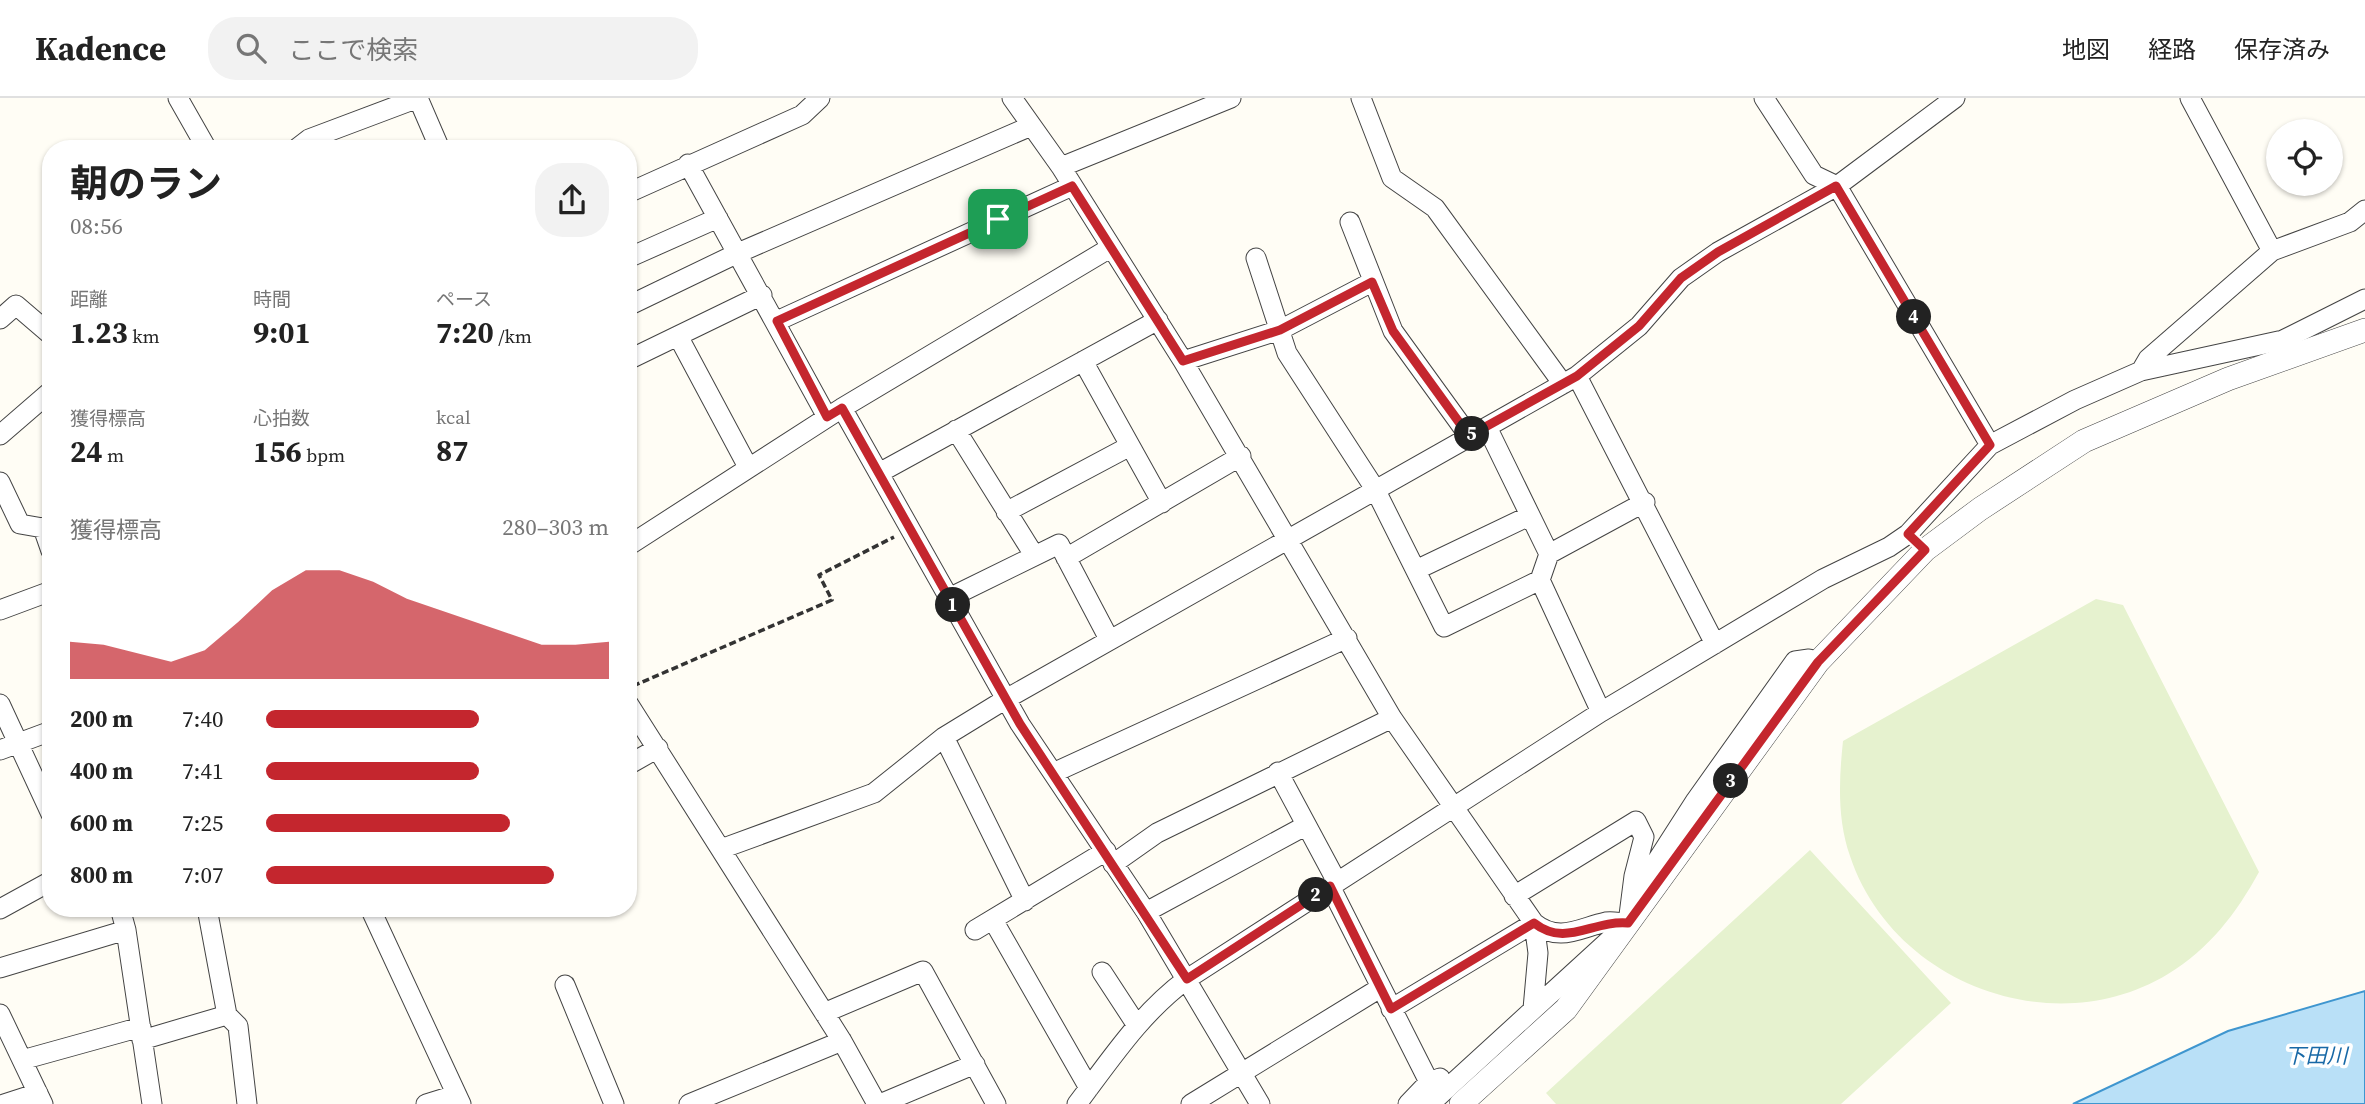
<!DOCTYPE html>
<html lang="ja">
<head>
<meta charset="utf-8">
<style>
  body { margin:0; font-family:"Source Serif 4","Noto Sans JP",serif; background:#f2f2f2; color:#222; height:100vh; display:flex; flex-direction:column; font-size:26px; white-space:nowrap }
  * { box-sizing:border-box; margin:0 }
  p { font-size:23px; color:#767676 }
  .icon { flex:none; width:38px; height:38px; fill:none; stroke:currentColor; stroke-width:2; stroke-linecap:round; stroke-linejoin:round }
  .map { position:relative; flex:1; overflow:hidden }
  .details { position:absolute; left:42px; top:42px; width:595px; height:777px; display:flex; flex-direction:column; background:#fff; border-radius:28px; box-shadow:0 2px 5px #0004 }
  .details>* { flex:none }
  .fabs { position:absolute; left:2266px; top:21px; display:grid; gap:14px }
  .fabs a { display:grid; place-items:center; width:77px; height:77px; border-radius:50%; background:#fff; box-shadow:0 2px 5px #0004; font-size:35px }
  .pin { position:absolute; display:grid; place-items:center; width:60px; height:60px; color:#fff; margin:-30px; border-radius:14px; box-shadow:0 4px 10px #0006 }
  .km { position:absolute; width:35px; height:35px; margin:-18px; border-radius:50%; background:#222; color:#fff; font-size:19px; line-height:35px; text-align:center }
  .round { display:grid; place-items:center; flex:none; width:74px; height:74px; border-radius:28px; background:#f2f2f2 }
  .head { display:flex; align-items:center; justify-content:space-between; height:119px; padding:0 28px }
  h1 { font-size:38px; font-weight:700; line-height:52px }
  .metrics { display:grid; grid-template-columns:repeat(3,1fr); gap:10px; height:119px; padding:7px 28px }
  .metrics div { display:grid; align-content:center }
  .metrics b { font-size:30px; font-weight:700 }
  .metrics small { font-size:19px; font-weight:400 }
  .metrics p { font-size:19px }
  .chart { height:196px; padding:14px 28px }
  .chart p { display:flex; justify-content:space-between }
  .chart svg { width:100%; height:126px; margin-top:7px; fill:#c4262e; opacity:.7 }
  ul { padding:0 28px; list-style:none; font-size:23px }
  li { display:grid; grid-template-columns:112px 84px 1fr; align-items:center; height:52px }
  li i { height:18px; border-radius:9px; background:#c4262e }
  header { display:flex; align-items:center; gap:42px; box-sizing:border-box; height:98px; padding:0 35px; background:#fff; border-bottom:2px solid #e0e0e0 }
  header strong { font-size:33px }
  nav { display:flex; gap:38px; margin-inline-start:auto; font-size:24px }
  .search { width:490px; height:63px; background:#f2f2f2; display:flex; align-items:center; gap:18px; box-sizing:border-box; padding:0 24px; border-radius:28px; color:#767676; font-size:26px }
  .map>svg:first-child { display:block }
</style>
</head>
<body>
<header>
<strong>Kadence</strong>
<div class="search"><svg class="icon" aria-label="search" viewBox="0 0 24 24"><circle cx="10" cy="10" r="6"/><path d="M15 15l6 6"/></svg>ここで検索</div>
<nav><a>地図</a><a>経路</a><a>保存済み</a></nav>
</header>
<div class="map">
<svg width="2365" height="1006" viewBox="0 0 2365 1006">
  <rect width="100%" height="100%" fill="#fffdf5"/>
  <!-- pitch -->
  <path fill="#e6f2cf" d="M2096 501 2123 507 2259 774C2236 816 2209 851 2168 876 2053 946 1892 885 1850 758 1837 721 1839 681 1843 643Z
    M1810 752 1951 905 1841 1006H1556L1546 995Z"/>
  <!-- water -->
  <path fill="#b9e0f7" stroke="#3f96cf" stroke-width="2" d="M2365 893V1006H2073L2228 933Z"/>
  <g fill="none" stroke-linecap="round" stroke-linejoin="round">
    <!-- minor casing -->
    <g stroke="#444" stroke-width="21">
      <path id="minor" d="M178 0 207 51
        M418 0 440 51
        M1012 0 1061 69 1183 263 1392 620 1534 825C1559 845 1579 830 1606 824 1613 823 1621 825 1628 825
        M1361 0 1392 80 1435 110 1563 286
        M1764 0 1814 77 1837 88 1990 347
        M2190 0 2272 153
        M296 51 309 41 418 0
        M688 66 827 319
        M1061 69 1231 0
        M628 95 802 17 820 0
        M1350 124 1393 233 1469 338
        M628 160 718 120
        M1256 160 1287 255 1375 391 1444 529 1540 482
        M628 208 738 155 1031 28
        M0 221 16 207 51 237
        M777 223 1072 88
        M678 238 748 369
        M628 262 762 197
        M1083 263 1162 405
        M1183 263 1280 232 1372 184
        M2141 273 2148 261 2272 153 2350 124 2365 112
        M1577 278 1715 546
        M842 310 1020 626 1146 814 1260 1006
        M1487 329 1549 456 1540 482 1601 614
        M956 332 1034 457
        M0 337 51 293
        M879 375 1158 222
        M0 384 20 426 43 430 51 427
        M1006 414 1130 348
        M43 430 51 453
        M628 448 842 310 1110 150
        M1549 456 1645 404
        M1066 460 1241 358
        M1416 472 1529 418
        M949 500 1059 446 1109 541
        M0 512 51 493
        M628 605 842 943 877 1006
        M0 606 51 716
        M944 639 1025 803
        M0 652 51 633
        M628 667 658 650
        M1278 674 1337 784
        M1053 675 1347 540
        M721 751 874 695 944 639 1006 601 1577 278 1639 228 1681 180 1718 154 1837 88 1955 0
        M1113 766 1157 735 1392 620
        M1330 788 1429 984
        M1635 797 1696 702 1795 563 1809 561 1818 564
        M120 810 126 832 152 1006
        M207 810 227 917 238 928 247 1006
        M370 810 461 1006
        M0 811 51 783
        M1146 814 1305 728
        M993 822 1089 990
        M975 832 1106 753
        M0 870 126 832
        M1102 874 1136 926
        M565 887 614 1006
        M1391 911 1534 825 1538 855 1533 911
        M824 915 923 873 996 1006
        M0 916 43 1006
        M142 942 227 917
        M22 962 141 929
        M4 1006 38 995
        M426 1006 455 997
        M689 1006 842 943
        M880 1006 975 966
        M1077 1006C1111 961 1141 915 1187 881L1601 614 1823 481 1889 449 1908 436 1990 347 2075 302 2141 273 2283 242 2365 201
        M1191 1006 1380 890
        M1408 1006 1429 984 1440 980
        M1430 1006 1628 825 1634 778 1644 739 1636 723 1514 798"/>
    </g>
    <!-- tertiary casing -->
    <g stroke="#444" stroke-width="24">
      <path id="tertiary" d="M1461 1006 1566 911 1818 564 1925 452 1980 411 2084 343 2228 281 2365 232"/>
    </g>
    <!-- path -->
    <path stroke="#333" stroke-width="3.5" stroke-dasharray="7 3.5" stroke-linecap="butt" d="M633 588 832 502 819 477 894 439"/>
    <!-- minor -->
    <use href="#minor" stroke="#fff" stroke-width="19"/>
    <!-- tertiary -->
    <use href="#tertiary" stroke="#fff" stroke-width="23"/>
  </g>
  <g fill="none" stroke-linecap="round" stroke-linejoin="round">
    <!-- route casing -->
    <g stroke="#fff" stroke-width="14">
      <path id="route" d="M1072 88 1183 263 1280 232 1372 184 1393 233 1469 338 1577 278 1639 228 1681 180 1718 154 1836 88 1990 347 1908 436 1925 452 1818 564 1628 825C1592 822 1566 850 1534 825L1391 911 1330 788 1187 881 1020 626 842 310 827 319 777 223Z"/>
    </g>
    <!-- route -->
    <use href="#route" stroke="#c4262e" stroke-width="9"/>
  </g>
  <g text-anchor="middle" stroke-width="7" stroke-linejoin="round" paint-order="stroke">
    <!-- water labels -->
    <g font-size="21" font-style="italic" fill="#1768a6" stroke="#fff">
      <text x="2316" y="965">下田川</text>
    </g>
  </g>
</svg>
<div class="fabs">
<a><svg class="icon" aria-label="locate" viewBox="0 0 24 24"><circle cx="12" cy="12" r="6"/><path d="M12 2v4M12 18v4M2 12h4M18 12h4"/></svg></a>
</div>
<div class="pin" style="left:998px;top:121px;background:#1e9e55"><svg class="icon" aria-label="arrive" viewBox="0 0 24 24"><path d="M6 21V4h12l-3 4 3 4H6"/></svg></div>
<b class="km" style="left:953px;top:507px">1</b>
<b class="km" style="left:1316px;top:797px">2</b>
<b class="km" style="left:1731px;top:683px">3</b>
<b class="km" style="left:1914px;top:219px">4</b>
<b class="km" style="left:1472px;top:336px">5</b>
<section class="details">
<div class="head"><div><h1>朝のラン</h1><p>08:56</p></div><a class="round"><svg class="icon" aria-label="share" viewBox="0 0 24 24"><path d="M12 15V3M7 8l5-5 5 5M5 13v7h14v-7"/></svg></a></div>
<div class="metrics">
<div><p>距離</p><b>1.23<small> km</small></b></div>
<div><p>時間</p><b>9:01</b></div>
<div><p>ペース</p><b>7:20<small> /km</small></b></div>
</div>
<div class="metrics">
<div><p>獲得標高</p><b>24<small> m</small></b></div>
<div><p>心拍数</p><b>156<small> bpm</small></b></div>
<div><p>kcal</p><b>87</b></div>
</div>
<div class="chart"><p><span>獲得標高</span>280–303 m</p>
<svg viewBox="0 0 160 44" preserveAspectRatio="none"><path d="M0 44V31L10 32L20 35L30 38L40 34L50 24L60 13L70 6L80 6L90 10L100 16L110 20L120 24L130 28L140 32L150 32L160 31V44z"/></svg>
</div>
<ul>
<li><b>200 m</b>7:40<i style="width:62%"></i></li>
<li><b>400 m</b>7:41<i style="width:62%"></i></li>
<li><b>600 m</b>7:25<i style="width:71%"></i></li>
<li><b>800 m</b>7:07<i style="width:84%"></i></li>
</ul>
</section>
</div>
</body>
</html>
